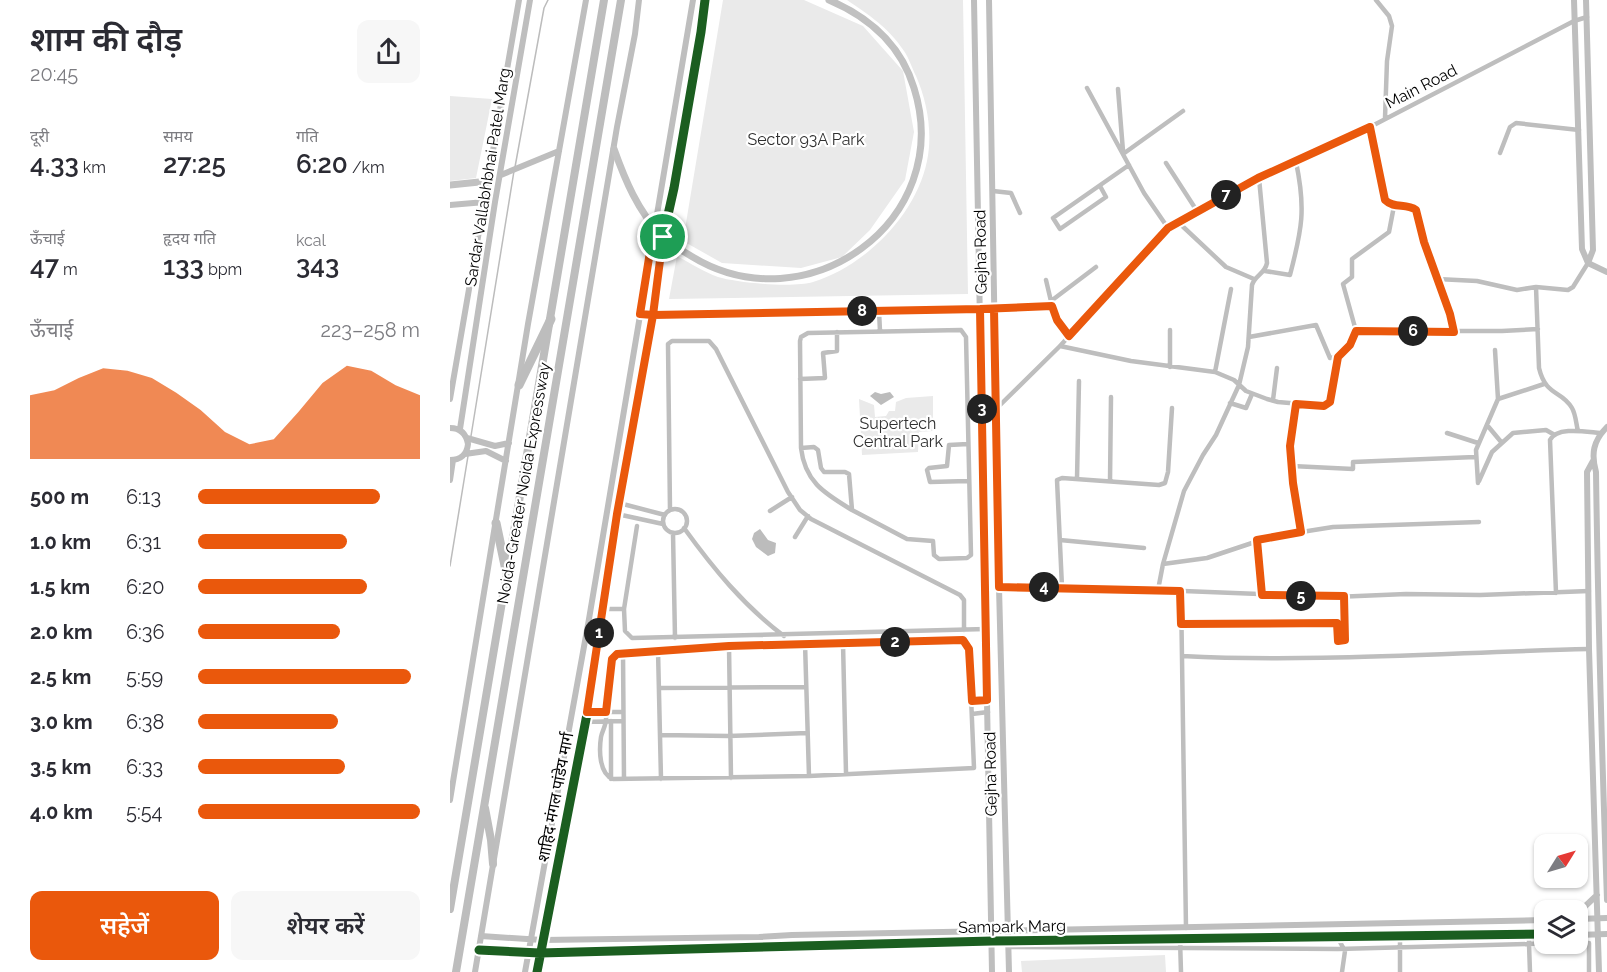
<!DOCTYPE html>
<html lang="hi">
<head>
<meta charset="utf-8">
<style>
  body { margin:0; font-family:Raleway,"Noto Sans Devanagari",sans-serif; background:#f7f7f7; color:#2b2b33; height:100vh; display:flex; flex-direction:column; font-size:22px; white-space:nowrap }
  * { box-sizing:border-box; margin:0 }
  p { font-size:20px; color:#7c7c81 }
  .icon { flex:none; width:33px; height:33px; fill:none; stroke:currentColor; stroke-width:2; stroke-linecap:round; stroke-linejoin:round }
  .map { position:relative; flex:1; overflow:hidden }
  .side { display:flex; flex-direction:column; background:#fff; width:450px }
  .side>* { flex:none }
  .needle { width:39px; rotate:53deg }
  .controls { position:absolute; left:1084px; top:834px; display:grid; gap:12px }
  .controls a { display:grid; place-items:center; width:54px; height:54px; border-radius:12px; background:#fff; box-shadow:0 2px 4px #0004; font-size:30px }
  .pin { position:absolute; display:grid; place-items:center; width:51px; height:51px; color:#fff; margin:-26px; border:3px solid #fff; border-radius:50%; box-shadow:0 2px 6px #0007 }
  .km { position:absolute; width:30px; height:30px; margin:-15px; border-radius:50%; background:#222; color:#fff; font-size:16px; line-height:30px; text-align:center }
  .round { display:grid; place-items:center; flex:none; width:63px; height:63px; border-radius:12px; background:#f7f7f7 }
  .head { display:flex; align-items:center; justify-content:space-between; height:102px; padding:0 30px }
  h1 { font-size:33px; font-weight:600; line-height:45px }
  .stats { display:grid; grid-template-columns:repeat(3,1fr); gap:9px; height:102px; padding:6px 30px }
  .stats div { display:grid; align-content:center }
  .stats b { font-size:26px; font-weight:600 }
  .stats small { font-size:16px; font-weight:400 }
  .stats p { font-size:16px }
  .chart { height:168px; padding:12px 30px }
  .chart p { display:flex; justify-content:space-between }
  .chart svg { width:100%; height:108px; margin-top:6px; fill:#ea580c; opacity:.7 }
  .button { display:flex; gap:12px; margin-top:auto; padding:12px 30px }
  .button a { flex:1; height:69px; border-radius:12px; background:#ea580c; color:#fff; font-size:24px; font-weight:600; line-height:69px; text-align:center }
  .button a+a { background:#f7f7f7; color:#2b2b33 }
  ul { padding:0 30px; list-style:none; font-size:20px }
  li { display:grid; grid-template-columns:96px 72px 1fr; align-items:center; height:45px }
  li i { height:15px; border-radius:8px; background:#ea580c }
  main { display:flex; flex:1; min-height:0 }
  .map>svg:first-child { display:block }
</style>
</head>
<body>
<main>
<section class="side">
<div class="head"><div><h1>शाम की दौड़</h1><p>20:45</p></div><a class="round"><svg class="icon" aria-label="share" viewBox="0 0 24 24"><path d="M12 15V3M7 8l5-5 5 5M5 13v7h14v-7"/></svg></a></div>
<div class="stats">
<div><p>दूरी</p><b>4.33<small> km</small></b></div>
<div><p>समय</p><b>27:25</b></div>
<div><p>गति</p><b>6:20<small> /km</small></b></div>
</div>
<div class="stats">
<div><p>ऊँचाई</p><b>47<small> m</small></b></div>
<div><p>हृदय गति</p><b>133<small> bpm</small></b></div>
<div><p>kcal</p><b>343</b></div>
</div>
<div class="chart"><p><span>ऊँचाई</span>223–258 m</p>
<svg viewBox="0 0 160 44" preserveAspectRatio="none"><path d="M0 44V18L10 16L20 11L30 7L40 8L50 11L60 17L70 24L80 33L90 38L100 36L110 25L120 13L130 6L140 8L150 14L160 18V44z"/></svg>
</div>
<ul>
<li><b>500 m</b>6:13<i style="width:82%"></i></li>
<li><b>1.0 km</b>6:31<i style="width:67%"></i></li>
<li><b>1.5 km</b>6:20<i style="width:76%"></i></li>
<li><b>2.0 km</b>6:36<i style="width:64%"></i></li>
<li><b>2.5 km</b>5:59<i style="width:96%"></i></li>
<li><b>3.0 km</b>6:38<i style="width:63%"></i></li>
<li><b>3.5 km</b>6:33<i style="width:66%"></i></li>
<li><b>4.0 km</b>5:54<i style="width:100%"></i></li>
</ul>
<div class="button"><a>सहेजें</a><a>शेयर करें</a></div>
</section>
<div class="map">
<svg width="1157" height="972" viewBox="0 0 1157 972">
  <rect width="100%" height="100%" fill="#fff"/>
  <!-- green -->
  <path fill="#eaeaea" d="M273 0H354L413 26 453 71 464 132 455 180 420 230 392 257 351 268 272 263 233 241Z
    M397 0H513L518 294 219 299 227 256C240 263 254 272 268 277 288 283 343 288 363 282 415 266 466 215 477 161 483 133 477 101 466 76 462 68 459 58 454 51 438 27 420 16 397 0Z
    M0 96 42 99 26 178 0 181Z
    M483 396V431L469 432 468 452 412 455 409 399 424 405 425 417 436 416 439 411H445L446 402 456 398Z
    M715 955 716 972H572L571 961Z"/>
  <!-- water -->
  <path fill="#bcbcbc" d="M425 392 431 394 440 392 444 397 431 405 420 396Z
    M310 529 318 540 326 543 325 553 318 556 306 547 302 539 304 533Z"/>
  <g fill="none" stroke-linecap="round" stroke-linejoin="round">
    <!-- stream -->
    <path stroke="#bcbcbc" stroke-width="1.5" d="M65 167 94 8 98 0
      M21 436 64 171
      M0 566 18 456"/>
    <!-- minor -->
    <path stroke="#bebebe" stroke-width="4.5" d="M926 0 939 16 942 26 937 61 935 118
      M637 88 694 193 718 228
      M668 89 673 151
      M920 127 935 200C944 209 956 203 966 210L973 242 1000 314 1004 331
      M1050 153 1060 127 1066 123 1129 130
      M673 154 733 111
      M716 163 747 211
      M650 186 656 197 610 229 603 218 679 165
      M543 191 561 193 570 213
      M728 222 776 267 804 279
      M815 271 840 275C852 229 856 209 846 162
      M987 279 1027 281 1067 290 1086 287 1118 290 1123 287 1138 263
      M596 280 604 314 619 336
      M1086 287 1089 368C1096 397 1112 390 1122 408 1126 415 1126 424 1128 431
      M601 301 646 267
      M429 311 430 331
      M190 314 544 309 601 306
      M511 330 516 337 521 555 517 558 489 559 484 555 483 541 457 539 402 510 399 474 395 472H374L371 468 368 450 364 447 351 448 350 341 351 337 358 333Z
      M906 331H1052L1088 329
      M799 337 866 325 880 358 889 357
      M610 346 681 361 765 372 784 380 796 391 817 399 828 402 874 406 881 399 889 357 900 345 906 331 893 284 902 277V259L939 232 944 206
      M720 367V330
      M765 372 781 289
      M350 379 375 378 373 353 387 351V332
      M1048 399 1094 384
      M823 400 827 368
      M780 403 796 408 802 394
      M846 404 840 446 843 483 851 532
      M546 409 610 346 718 228 809 178 920 127 1124 21 1137 17
      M1037 425 1052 443
      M997 433 1028 443
      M518 444 499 445 497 466 479 468 477 470 480 482 518 481
      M351 448C355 483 376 494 402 510
      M842 466 903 469V462L1025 457
      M627 479 629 381
      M660 481 661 397
      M1029 481 1042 452 1063 433 1096 430 1103 434
      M1028 483 1026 450 1048 399 1045 350
      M169 503 215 515
      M213 521a12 12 0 1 1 24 0a12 12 0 1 1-24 0Z
      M220 510 218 344 222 341H259L266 349 338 492 350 510 361 519 510 595 514 600V630
      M320 511 342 497
      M167 514 213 524
      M187 526 174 609 175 631 182 638 536 629
      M234 528C263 568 293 605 334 636
      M223 533 225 638
      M345 537 358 516
      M610 540 694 548
      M807 540 812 595
      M713 564 757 558 820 537 883 527 1029 522
      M549 587 708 590 885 597 956 594 1030 595 1139 591
      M612 587 607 480 612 478 709 485 715 483 718 472 722 408
      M708 590 713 564 734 491 753 455 766 435 789 385 798 347 802 285C805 275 815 274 817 263L809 178
      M731 591 736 928
      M1106 593 1100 440C1107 426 1137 432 1150 433
      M153 609H174
      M731 624 887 623 888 641 895 640 894 596
      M513 641 519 649 524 768 359 776 163 779C149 774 149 750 151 737 152 731 156 726 156 719 157 699 159 679 162 659L163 656 173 652 355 643Z
      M355 643 359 776
      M393 643 396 773
      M279 646 281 778
      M208 650 211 779
      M173 652 174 779
      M732 656C866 663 1004 652 1139 649
      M209 688 356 687
      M522 701 537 700
      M137 712H173
      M522 714 538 712
      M161 721V779
      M135 722 172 721
      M210 735 279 736 357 733
      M950 936V972
      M730 939 731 972
      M890 942 895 951 892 972
      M1128 943H1139V972
      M558 947 888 949 1079 944V934
      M1080 972 1079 944 1095 943"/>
    <!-- tertiary -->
    <path stroke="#bebebe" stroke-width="6" d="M524 0 542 972
      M539 0 549 587 559 972
      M1124 0 1132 249 1138 263 1157 272
      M1136 0 1143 250 1138 263
      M51 175 109 151
      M0 205 35 202
      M0 399 69 0
      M1157 427C1143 441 1141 454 1146 472 1148 615 1152 757 1157 900
      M0 428C10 428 16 433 18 444 17 454 11 460 0 460
      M10 429 45 202 80 0
      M17 438 45 446 59 443
      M15 454 36 451 56 461
      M1143 461 1137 472 1139 649 1149 972
      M0 480 3 460
      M0 800 78 324 136 0
      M1128 913 1147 895
      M1128 919 1157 918
      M1128 935 1157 934
      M31 936 92 940 309 937 342 935 1095 920
      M29 950 90 953 542 941 1095 934
      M25 972 167 127 185 34 189 0
      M75 972 139 619 243 0
      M87 972 138 709 167 514 203 315 213 237 224 188 251 32 255 0"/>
    <!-- secondary -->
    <path stroke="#c1c1c1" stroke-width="7" d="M164 149C175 180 188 211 211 235 220 244 231 250 241 256 356 327 506 221 464 88 451 45 419 17 379 0
      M0 185 39 181"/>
    <!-- trunk -->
    <path stroke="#bdbdbd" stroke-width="8" d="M35 808 41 840 43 864
      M0 909 154 0
      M6 972 171 0"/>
    <!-- motorway -->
    <path stroke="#bdbdbd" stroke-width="9" d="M69 385 101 319
      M46 523 57 575"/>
    <!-- cycleway casing -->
    <g stroke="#fff" stroke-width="13">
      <path id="cycleway" d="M29 950 90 953 542 941 1095 934
        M87 972 138 709 167 514 203 315 213 237 224 188 251 32 255 0"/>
    </g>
    <!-- cycleway -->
    <use href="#cycleway" stroke="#1b5e20" stroke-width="9"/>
  </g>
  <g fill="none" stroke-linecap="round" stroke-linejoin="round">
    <!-- route casing -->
    <g stroke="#fff" stroke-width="12">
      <path id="route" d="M213 237 204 227 190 314 203 315 167 514 137 712H156L162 659 167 654 279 646 513 640 519 649 522 701 537 700 530 309H544L549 587 730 591 731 624 887 623 888 641 895 640 894 596 812 595 807 540 851 532 843 483 840 446 846 404 874 406 880 402 888 357 900 345 906 331 1004 332 1000 314 974 242 966 210C956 203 944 209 935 200L920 127 808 178 718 228 619 336 607 320 602 306 530 309 203 315 213 237"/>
    </g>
    <!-- route -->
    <use href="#route" stroke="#ea580c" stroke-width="8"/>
  </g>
  <g text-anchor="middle" stroke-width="4.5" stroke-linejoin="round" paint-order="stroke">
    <!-- street labels -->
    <g font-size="16" fill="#000" stroke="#fff">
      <text transform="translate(971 86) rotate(-27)" y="6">Main Road</text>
      <text transform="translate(37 177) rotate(-81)" y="6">Sardar Vallabhbhai Patel Marg</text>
      <text transform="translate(530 252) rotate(-91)" y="6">Gejha Road</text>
      <text transform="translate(73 483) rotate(-80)" y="6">Noida-Greater Noida Expressway</text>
      <text transform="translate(540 774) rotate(-91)" y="6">Gejha Road</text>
      <text transform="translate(105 797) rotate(-79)" y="6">शाहिद मंगल पांडेय मार्ग</text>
      <text transform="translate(562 926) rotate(-1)" y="6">Sampark Marg</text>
    </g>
    <!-- park labels -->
    <g font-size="16" fill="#2f2f2f" stroke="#fff">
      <text x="356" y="145">Sector 93A Park</text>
      <text x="448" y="429">Supertech<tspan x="448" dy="18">Central Park</tspan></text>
    </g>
  </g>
</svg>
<div class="controls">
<a><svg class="needle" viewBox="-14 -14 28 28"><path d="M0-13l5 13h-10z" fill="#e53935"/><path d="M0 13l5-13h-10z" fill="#7c7c81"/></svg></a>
<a><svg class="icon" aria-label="layers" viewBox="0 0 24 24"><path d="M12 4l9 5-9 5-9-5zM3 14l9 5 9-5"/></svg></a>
</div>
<div class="pin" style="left:213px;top:237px;background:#1e9e55"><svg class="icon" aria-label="arrive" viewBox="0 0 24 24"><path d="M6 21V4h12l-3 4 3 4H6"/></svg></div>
<b class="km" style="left:149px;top:633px">1</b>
<b class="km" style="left:445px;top:642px">2</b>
<b class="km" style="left:532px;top:409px">3</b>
<b class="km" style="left:594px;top:587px">4</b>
<b class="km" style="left:851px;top:596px">5</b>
<b class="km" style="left:963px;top:331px">6</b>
<b class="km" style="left:776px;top:195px">7</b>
<b class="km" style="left:412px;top:311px">8</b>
</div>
</main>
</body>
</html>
